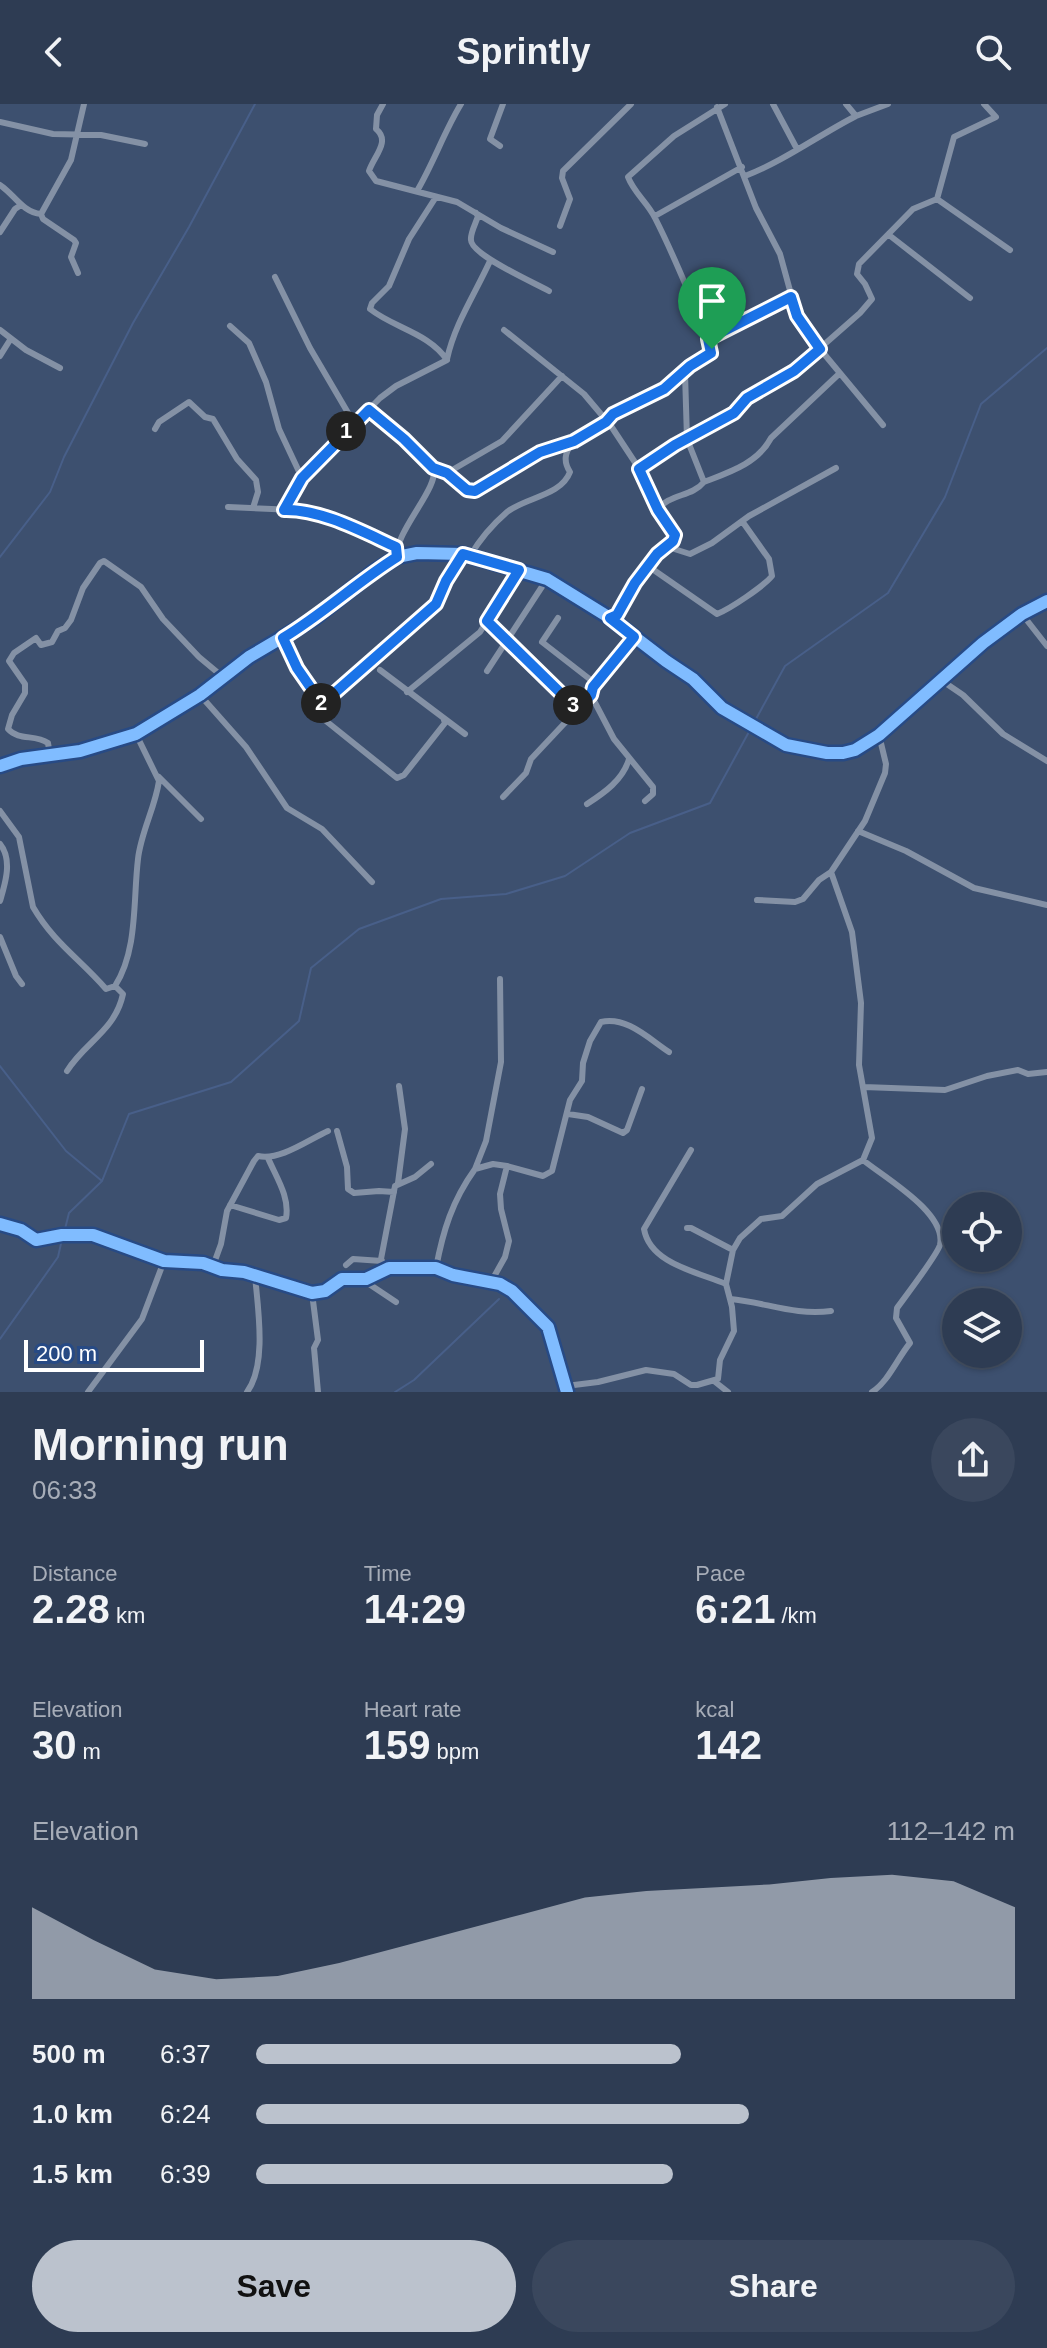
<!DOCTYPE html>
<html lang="en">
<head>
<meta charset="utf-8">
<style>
  body { margin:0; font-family:Helvetica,sans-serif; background:#3a475d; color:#f1f3f6; height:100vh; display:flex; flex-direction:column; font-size:30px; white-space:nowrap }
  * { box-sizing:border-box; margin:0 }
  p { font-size:26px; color:#a7adb8 }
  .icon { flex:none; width:44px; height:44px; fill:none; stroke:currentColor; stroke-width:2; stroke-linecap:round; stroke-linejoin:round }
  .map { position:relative; height:1288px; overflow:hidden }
  .sheet { display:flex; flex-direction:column; background:#2e3c53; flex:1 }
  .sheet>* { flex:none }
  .buttons { position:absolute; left:942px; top:1088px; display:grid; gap:16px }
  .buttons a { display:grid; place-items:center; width:80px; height:80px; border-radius:50%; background:#2e3c53; box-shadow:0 2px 6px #0004,0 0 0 2px #49566a; font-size:40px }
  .scale { position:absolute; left:24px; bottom:20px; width:180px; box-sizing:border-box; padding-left:8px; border:4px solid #fff; border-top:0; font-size:22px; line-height:28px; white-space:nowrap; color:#fff; -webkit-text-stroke:6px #274a85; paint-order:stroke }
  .pin { position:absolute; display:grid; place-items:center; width:68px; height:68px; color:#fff; margin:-82px -34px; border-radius:50% 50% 50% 0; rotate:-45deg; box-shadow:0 0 8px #0007 }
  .pin .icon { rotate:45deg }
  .km { position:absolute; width:40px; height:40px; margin:-20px; border-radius:50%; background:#222; color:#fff; font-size:22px; line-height:40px; text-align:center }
  .round { display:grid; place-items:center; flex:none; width:84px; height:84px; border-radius:42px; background:#3a475d }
  .head { display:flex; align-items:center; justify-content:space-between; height:136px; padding:0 32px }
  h1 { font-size:44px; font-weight:700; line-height:60px }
  .stats { display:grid; grid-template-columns:repeat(3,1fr); gap:12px; height:136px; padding:8px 32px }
  .stats div { display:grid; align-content:center }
  .stats b { font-size:40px; font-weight:700 }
  .stats small { font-size:22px; font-weight:400 }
  .stats p { font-size:22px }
  .chart { height:224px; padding:16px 32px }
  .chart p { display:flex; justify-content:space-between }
  .chart svg { width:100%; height:144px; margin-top:8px; fill:#bbc2cd; opacity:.7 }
  .button { display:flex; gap:16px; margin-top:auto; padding:16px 32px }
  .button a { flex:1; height:92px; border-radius:48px; background:#bbc2cd; color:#111; font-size:32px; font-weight:700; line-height:92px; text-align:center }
  .button a+a { background:#3a475d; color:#f1f3f6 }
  ul { padding:0 32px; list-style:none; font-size:26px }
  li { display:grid; grid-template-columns:128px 96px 1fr; align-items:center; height:60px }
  li i { height:20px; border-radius:10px; background:#bbc2cd }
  header { display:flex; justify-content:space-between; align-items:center; height:104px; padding:0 32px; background:#2e3c53; font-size:36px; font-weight:700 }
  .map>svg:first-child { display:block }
</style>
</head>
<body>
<header><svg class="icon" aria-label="back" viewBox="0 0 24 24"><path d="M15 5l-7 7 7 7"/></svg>Sprintly<svg class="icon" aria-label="search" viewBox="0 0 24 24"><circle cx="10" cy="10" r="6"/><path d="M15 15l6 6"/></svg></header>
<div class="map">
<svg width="1047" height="1288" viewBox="0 0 1047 1288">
  <rect width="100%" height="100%" fill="#3d506f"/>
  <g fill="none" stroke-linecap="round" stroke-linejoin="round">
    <!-- stream -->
    <path stroke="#485f89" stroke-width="2" d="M0 453 50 388 64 353 133 219 189 123 255 0
      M0 962 66 1047 102 1077
      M64 1129 69 1109 102 1077 129 1010 231 978 299 917 311 864 359 825 441 795 506 790 565 772 630 729 710 699 785 562 888 489 945 393 981 300 1047 244
      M0 1235 58 1153 62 1135
      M395 1288 414 1276 499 1195"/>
    <!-- minor -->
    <path stroke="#8491a5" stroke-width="6" d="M383 0 377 11 376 25C391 37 374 52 369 67L376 77 457 98 501 124 553 148
      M773 0 797 45
      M846 0 856 12 888 0
      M717 3 756 104 780 150 797 212 820 245 883 321
      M0 18 53 30 101 31 145 40
      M500 42 490 35 503 0
      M745 72C784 57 819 31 856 12
      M0 81C14 90 22 108 41 110L43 115 74 136 76 139 71 153 78 169
      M417 87C434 58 444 28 461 0
      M436 93 409 135 389 182 372 199 370 205C394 224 429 229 447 256
      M937 95 1010 146
      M476 109 478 112C476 119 470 129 471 136 471 151 535 179 549 187
      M41 110 71 56 84 0
      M655 112 742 63
      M560 122 570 95 562 74 563 67 631 0
      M0 128 15 105 21 101
      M889 131 970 194
      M275 173 310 244 354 319
      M230 222 249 239 266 278 279 325 302 374
      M0 226 26 246 60 264
      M504 226 584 290 611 322 642 369 661 412 675 427 673 437C659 452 645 463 633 482 626 493 624 508 611 513
      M708 235 791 193
      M0 252 10 236
      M447 255C455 219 475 190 490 157
      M369 306C384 316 399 330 412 342 418 348 430 356 433 364 441 382 394 428 397 453
      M155 325 159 318 189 298 205 313 213 315 237 355 256 376 258 388 253 404
      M433 364 447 369 467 386 475 387 540 348 574 337 606 318 613 310 664 285 685 269
      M639 365 675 341 734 309 747 294 794 267 860 209 872 195 865 180 857 170 859 160 913 105 937 95 954 33 996 13 984 0
      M447 369 502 337 562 272
      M704 378C730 368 758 359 771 334L840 269
      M228 403 295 406 316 412 334 414 396 443
      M284 406 302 374 380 294 396 282 447 256
      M658 406C668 390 692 393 704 378L687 335 685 269C692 259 709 256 712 245 694 201 677 157 655 114 648 99 634 89 628 73L674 32 725 0
      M668 443 690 450 712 439 749 412 836 364
      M470 452C480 435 492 421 507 408 526 393 561 392 570 368 563 357 565 349 572 339
      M648 462 717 510C730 505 764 482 772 472L769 455 742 417
      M1022 510 1047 542
      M558 514 542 538 596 580
      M487 517 577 605
      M634 533 593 583 591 591 614 635 653 683V690L645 697
      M283 534 297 564 322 600 326 617 397 674 404 671 445 619 444 616
      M380 566 465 630
      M487 567 547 475
      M941 576 963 591 1003 630 1047 657
      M407 588 480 528 519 466
      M200 591 246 643 287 704 322 725 372 778
      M322 600 436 500 446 477 463 450
      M50 651 48 639C35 630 19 637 8 625L12 611 25 589V580L9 557 14 549 36 534 41 541 52 538 58 527 65 524 71 516 83 484 100 459 104 457 141 483 163 515 199 553 223 573
      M0 662 21 655 80 647 136 630 200 591 249 553 315 514 373 468 397 453 417 449 463 450 547 475 610 514 666 557 693 575 722 604 786 641 827 649H843L855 646 879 631 983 539 1022 510 1047 497
      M159 673 201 715
      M503 693 526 669 531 655 591 591
      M587 700C604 689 623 676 629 655
      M0 707 19 733 33 803C54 839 80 855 106 885L115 882C138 846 133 796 138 755 141 728 155 704 159 677L136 630
      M858 727 906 747 974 784 1047 801
      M0 740C13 756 5 780 0 797
      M757 796 795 798 803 795 819 776 831 768 865 717 885 669 886 660 879 631
      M0 833 16 872 22 880
      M67 967C85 938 115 927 123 890L115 882
      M864 983 945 986 987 972 1018 966 1028 970 1047 968
      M568 1010 588 1013 623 1029 627 1026 642 985
      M337 1027 347 1063 348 1085 354 1089 379 1087 394 1088
      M691 1046 644 1125C650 1160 698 1168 726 1180
      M863 1056C885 1074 947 1109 940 1141 937 1151 905 1193 897 1204L896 1214 910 1239C897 1255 888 1278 872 1288
      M507 1062 543 1072 552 1067 570 996 582 977 583 959 590 937 601 918C627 912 649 935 669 948
      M398 1079 405 1025 399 982
      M230 1101 279 1116 286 1114C290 1093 276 1073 268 1054
      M0 1120 21 1126 36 1136 62 1131H93L164 1157 203 1159 222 1166 244 1168 312 1189 325 1187 342 1175H366L389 1164H436L453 1171 500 1180 512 1187 548 1223 567 1288
      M733 1146 740 1134 761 1115 782 1112 817 1080 863 1056 872 1034 859 961 861 899 852 828 831 768
      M346 1161 353 1155 382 1157
      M213 1162 221 1140 227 1107 254 1057 258 1052C280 1057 308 1036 328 1027
      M436 1164C443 1127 452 1097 475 1065
      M385 1165 381 1155 395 1082 415 1073 431 1060
      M366 1175 369 1180 396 1198
      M491 1178 505 1153 509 1137 501 1105 500 1090 507 1062 493 1060 475 1065 486 1037 501 958 500 875
      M312 1189 318 1236 314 1244 318 1288
      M730 1195C765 1198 795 1212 831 1207
      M714 1277 728 1288
      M565 1287 574 1281 598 1278 646 1266 674 1270 691 1281H697L718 1275 720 1256 734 1227 732 1203 726 1180 733 1146 691 1124H687
      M88 1288 142 1215 164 1157
      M247 1288C267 1261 258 1205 255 1172"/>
    <!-- cycleway casing -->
    <g stroke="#274a85" stroke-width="17">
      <path id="cycleway" d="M0 662 21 655 80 647 136 630 200 591 249 553 315 514 373 468 397 453 417 449 463 450 547 475 610 514 666 557 693 575 722 604 786 641 827 649H843L855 646 879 631 983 539 1022 510 1047 497
        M0 1120 21 1126 36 1136 62 1131H93L164 1157 203 1159 222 1166 244 1168 312 1189 325 1187 342 1175H366L389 1164H436L453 1171 500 1180 512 1187 548 1223 567 1288"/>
    </g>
    <!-- cycleway -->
    <use href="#cycleway" stroke="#80bcff" stroke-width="12"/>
  </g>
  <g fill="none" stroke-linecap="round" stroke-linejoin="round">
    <!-- route casing -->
    <g stroke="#fff" stroke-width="16">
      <path id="route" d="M791 193 797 212 820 245 794 267 747 294 734 309 675 341 639 365 658 406 675 431 673 437 657 450 635 479 617 511 610 514 634 533 593 583 591 591 577 605 487 517 519 466 463 450 446 477 436 500 322 600 297 564 283 534C323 510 357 478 397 453L396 443C363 428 321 405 284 406L302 374 369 306 404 335 433 364 447 369 467 386 475 387 540 348 574 337 606 318 613 310 664 285 690 262 711 249 708 235Z"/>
    </g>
    <!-- route -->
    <use href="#route" stroke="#1a73e8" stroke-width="10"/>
  </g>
</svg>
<div class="buttons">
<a><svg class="icon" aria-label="locate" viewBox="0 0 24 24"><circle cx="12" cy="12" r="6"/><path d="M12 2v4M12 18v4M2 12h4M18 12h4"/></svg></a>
<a><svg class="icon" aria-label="layers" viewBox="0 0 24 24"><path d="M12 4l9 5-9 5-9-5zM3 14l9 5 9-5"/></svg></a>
</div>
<div class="scale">200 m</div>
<div class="pin" style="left:712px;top:245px;background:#1e9e55"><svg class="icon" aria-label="arrive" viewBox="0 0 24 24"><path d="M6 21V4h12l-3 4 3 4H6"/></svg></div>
<b class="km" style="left:346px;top:327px">1</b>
<b class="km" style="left:321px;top:599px">2</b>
<b class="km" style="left:573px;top:601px">3</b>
</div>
<section class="sheet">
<div class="head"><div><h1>Morning run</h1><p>06:33</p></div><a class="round"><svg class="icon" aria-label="share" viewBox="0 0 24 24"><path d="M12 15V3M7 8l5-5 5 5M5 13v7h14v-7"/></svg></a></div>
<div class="stats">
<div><p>Distance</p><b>2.28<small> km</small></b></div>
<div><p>Time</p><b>14:29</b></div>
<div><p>Pace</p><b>6:21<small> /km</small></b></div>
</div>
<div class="stats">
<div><p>Elevation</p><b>30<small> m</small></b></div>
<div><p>Heart rate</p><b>159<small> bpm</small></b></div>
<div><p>kcal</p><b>142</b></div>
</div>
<div class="chart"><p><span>Elevation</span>112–142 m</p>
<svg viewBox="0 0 160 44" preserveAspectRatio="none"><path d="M0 44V16L10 26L20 35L30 38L40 37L50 33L60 28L70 23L80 18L90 13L100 11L110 10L120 9L130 7L140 6L150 8L160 16V44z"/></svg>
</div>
<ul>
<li><b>500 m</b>6:37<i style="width:56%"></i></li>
<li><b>1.0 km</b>6:24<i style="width:65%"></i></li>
<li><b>1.5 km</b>6:39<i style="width:55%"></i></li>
</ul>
<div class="button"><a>Save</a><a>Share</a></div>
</section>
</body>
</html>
